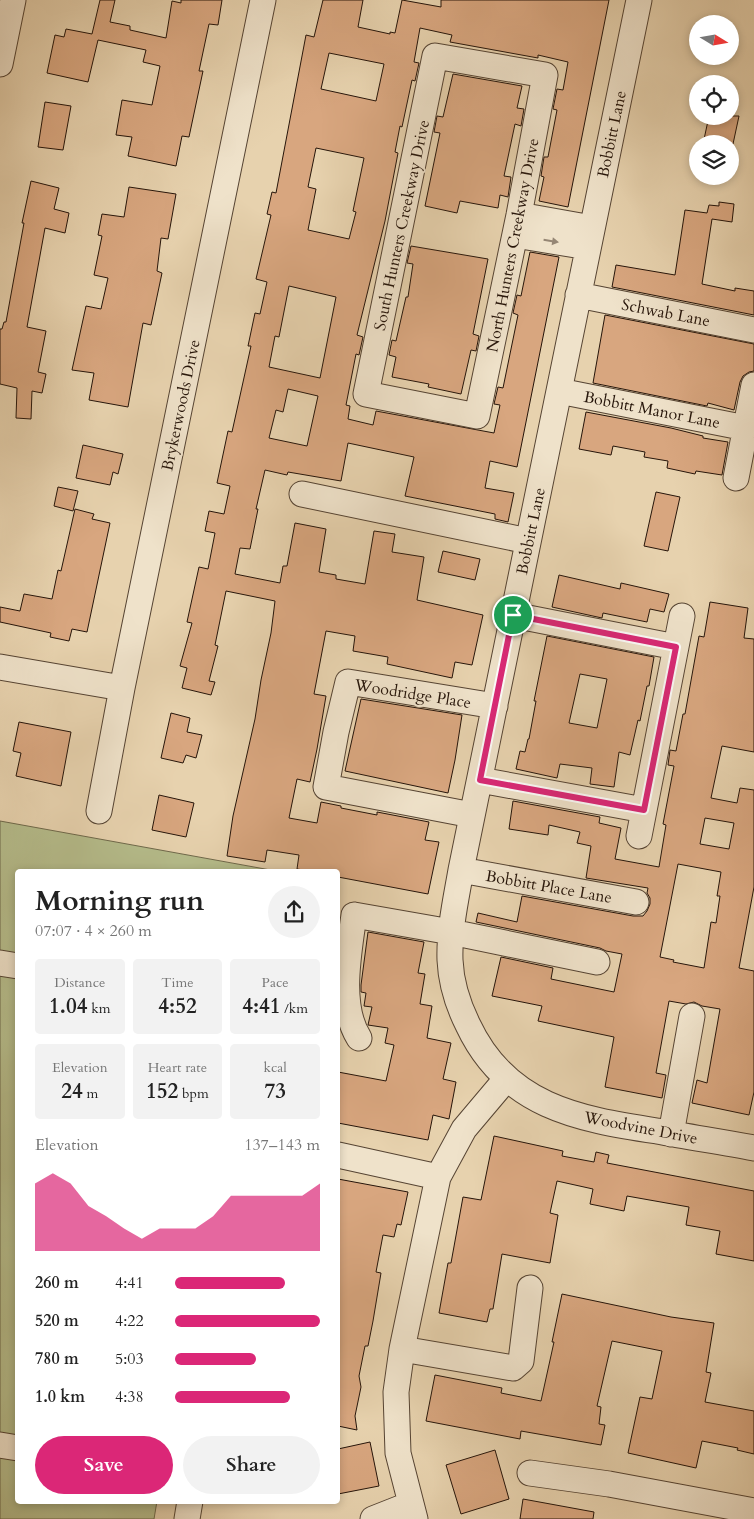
<!DOCTYPE html>
<html lang="en">
<head>
<meta charset="utf-8">
<style>
  body { margin:0; font-family:Cardo,serif; background:#f2f2f2; color:#222; height:100vh; display:flex; flex-direction:column; font-size:19px; white-space:nowrap }
  * { box-sizing:border-box; margin:0 }
  p { font-size:16px; color:#767676 }
  .icon { flex:none; width:28px; height:28px; fill:none; stroke:currentColor; stroke-width:2; stroke-linecap:round; stroke-linejoin:round }
  .map { position:relative; flex:1; overflow:hidden }
  .drawer { position:absolute; left:15px; top:869px; width:325px; height:635px; display:flex; flex-direction:column; background:#fff; border-radius:5px; box-shadow:0 2px 8px #0003 }
  .drawer>* { flex:none }
  .needle { width:32px; rotate:101deg }
  .fabs { position:absolute; left:689px; top:15px; display:grid; gap:10px }
  .fabs a { display:grid; place-items:center; width:50px; height:50px; border-radius:50%; background:#fff; box-shadow:0 2px 8px #0003; font-size:25px }
  .pin { position:absolute; display:grid; place-items:center; width:42px; height:42px; color:#fff; margin:-21px; border:2px solid #fff; border-radius:50%; box-shadow:0 1px 5px #0007 }
  .round { display:grid; place-items:center; flex:none; width:52px; height:52px; border-radius:26px; background:#f2f2f2 }
  .head { display:flex; align-items:center; justify-content:space-between; height:85px; padding:0 20px }
  h1 { font-size:28px; font-weight:700; line-height:38px }
  .metrics { display:grid; grid-template-columns:repeat(3,1fr); gap:8px; height:85px; padding:5px 20px }
  .metrics div { display:grid; align-content:center; border-radius:5px; background:#f2f2f2; text-align:center }
  .metrics b { font-size:21px; font-weight:700 }
  .metrics small { font-size:14px; font-weight:400 }
  .metrics p { font-size:14px }
  .chart { height:140px; padding:10px 20px }
  .chart p { display:flex; justify-content:space-between }
  .chart svg { width:100%; height:90px; margin-top:5px; fill:#db2777; opacity:.7 }
  .primary-button { display:flex; gap:10px; margin-top:auto; padding:10px 20px }
  .primary-button a { flex:1; height:58px; border-radius:30px; background:#db2777; color:#fff; font-size:20px; font-weight:700; line-height:58px; text-align:center }
  .primary-button a+a { background:#f2f2f2; color:#222 }
  ul { padding:0 20px; list-style:none; font-size:16px }
  li { display:grid; grid-template-columns:80px 60px 1fr; align-items:center; height:38px }
  li i { height:12px; border-radius:6px; background:#db2777 }
  .map>svg:first-child { display:block }
</style>
</head>
<body>
<div class="map">
<svg width="754" height="1519" viewBox="0 0 754 1519">
  <rect width="100%" height="100%" fill="#e7d2ae"/>
  <filter id="stains"><feTurbulence type="fractalNoise" baseFrequency=".004" numOctaves="4"/><feColorMatrix values="0 0 0 0 .2 0 0 0 0 .09 0 0 0 0 .02 0 0 0 .5 -.17"/></filter>
  <radialGradient id="worn" r=".72"><stop offset=".6" stop-color="#630" stop-opacity="0"/><stop offset="1" stop-color="#630" stop-opacity=".3"/></radialGradient>
  <!-- green -->
  <path fill="#b5bc8b" stroke="#6e684a" d="M0 821 276 871H18V1501H157L154 1519H0Z"/>
  <!-- building -->
  <path fill="#d8a67f" stroke="#26150a" fill-rule="evenodd" d="M100 0H115L110 22 130 26V30L166 38 172 1 181 3V0H222L218 25 209 24 199 71H203L189 137 182 136 176 166 128 156 132 137 116 135 122 100 152 105 160 66 143 62 146 50 98 40 88 82 47 73 55 35 64 37 66 29 92 34Z
    M323 0H363L358 27 390 34V32L395 33 402 0 441 7V0H609L568 207 539 201 544 177 541 176 544 157H548L557 110 553 109 557 89 563 90 568 62 538 55V58L450 42 452 35 420 28 414 62 419 63 415 81 412 80 402 127 400 126 395 152 398 153 385 221 357 335 363 337 359 355 356 354 346 405 350 406 348 419 373 425 376 411 494 433 500 405 494 404 498 387 503 388 518 315 513 313 517 295 521 296 530 252 559 257 517 467 490 461 485 488 514 493 508 522 495 519V514L405 496 414 457 348 443 341 481 288 472 287 475 265 470 256 509H258L250 549 240 548 235 574 280 583 283 566H287L295 523 326 529 319 572 336 575V579L365 584 374 531 395 534 392 552 424 557 417 600 483 615 472 665 455 662 452 678 387 664 388 657 353 651 355 636 326 631 314 694 326 696 317 749 310 782 297 779 289 818 317 823 321 802 341 806V808L377 815V812L429 822 425 840 439 842 428 894 338 877V871H310L297 869 299 855 267 850 265 862 227 856 233 816 255 719 261 680 271 633 275 601 226 591 215 645 218 646 209 681 215 682 211 695 182 688 187 668 180 666 192 623 187 622 199 567 208 569 215 533 205 531 209 511 224 514 230 486 217 483 228 431 232 432 251 346H248L255 313 260 314 267 282 256 279 271 215 267 214 272 192 276 193 306 35 314 37ZM329 53 384 64 376 101 321 89ZM316 148 364 158 353 211 356 212 349 239 308 230 316 189 308 187ZM289 286 336 297 320 378 269 367 275 336 279 337ZM288 389 318 396 307 446 269 438 276 410 283 412Z
    M453 74 522 86 517 108 524 109 521 126 515 124 504 176 511 177 508 197 500 195 498 208 460 201 457 213 425 206 440 133 434 132 437 116 443 117Z
    M45 102 71 106 63 150 38 147Z
    M709 116H739L733 144H703Z
    M31 181 59 188 54 209 69 213 65 233 45 228 27 327 46 331 38 372 46 374 42 393 32 391 31 419 16 418 17 388 0 384V329H2L4 322H6L24 223H22Z
    M129 187 176 194 168 239 161 238 157 271 162 273 151 325 143 323 128 407 89 400 94 373 72 370 86 306 101 309 108 278 94 275 102 236 98 235 102 214 124 217Z
    M719 202 734 204 732 222 712 219 702 284 735 291V288L754 291V315L612 287 616 265 675 275 685 210 707 213 709 205 719 206Z
    M411 246 488 259 473 334 479 336 476 351 471 350 461 394 428 387 429 384 392 377 396 357 389 355 392 340 396 341 406 297H408L413 264 407 263Z
    M605 315 754 344V371L749 372 743 376 740 382 734 410 708 403 707 406 593 383Z
    M586 412 671 428 703 436V438L728 442 722 475 696 471 695 474 667 468 668 461 644 457 645 452 613 446 611 455 579 449Z
    M83 445 123 454 118 474 113 472 110 485 76 478Z
    M58 487 78 491 73 511 54 506Z
    M656 492 680 497 668 551 644 546Z
    M75 509 94 514 92 519 110 523 87 632 72 629 69 641 50 637 51 633 0 622V607L20 611 24 594 52 599 58 570 61 571Z
    M443 551 480 559 475 580 438 572Z
    M559 575 620 589 621 583 669 594 664 612 650 609 647 622 603 613 602 618 552 607Z
    M710 602 748 608 744 638 754 639V752L722 746 711 798 737 803 740 788 754 790V887L739 968 754 971V1092L749 1115 692 1103 697 1080 707 1083 720 1009 702 1006 694 1002 686 1004 669 1001 656 1073 666 1075 662 1098 605 1087 614 1037 538 1021 542 1006 492 996 501 957 553 968 551 979 614 992 622 954 606 951 600 948 476 922 478 913 517 922 522 896 633 916H643L647 911 650 904V898L647 893 648 888 586 878 591 846 577 843 580 832 549 825 548 835 509 829 513 801 600 817 599 823 621 828 615 859 659 867 666 825 663 824 674 766 668 765 670 750 676 751 683 714H685L699 636 704 637ZM705 818 734 823 729 849 700 844ZM678 864 721 872 717 896H720L716 923 711 922 704 968 673 962 674 960 660 957Z
    M547 636 654 657 649 686H647L640 721 638 720 630 755 619 752 614 787 590 784 592 768 560 764 557 778 516 769 520 751 525 752 528 739H529L536 701H534ZM580 674 607 679 597 728 569 723Z
    M361 699 462 715 455 760 448 793 345 771Z
    M171 713 190 718 187 732 202 735 196 758 186 755 183 763 161 758Z
    M19 722 71 732 61 786 16 776 21 753 13 751Z
    M159 795 194 803 186 837 152 830Z
    M368 932 424 942 418 973 425 974 420 1004 432 1006 427 1038 451 1043 443 1079 456 1082 449 1119 433 1115 428 1140 338 1123V1072L386 1081 394 1045 385 1043 388 1028 368 1025 372 1007 364 1006 366 993 361 992V985Z
    M494 1136 563 1151 562 1156 594 1162 596 1152 609 1155 607 1163 754 1191V1261L716 1254 720 1231 686 1225 689 1207 627 1196 624 1211 590 1204 593 1189 557 1181 550 1213 558 1215 550 1263 502 1254 493 1309H490L487 1322 439 1313 448 1263H451L463 1197 481 1200Z
    M338 1179 408 1192 401 1225 397 1224 394 1237 383 1235 376 1272 381 1273 373 1321 368 1346H365L359 1376 361 1387 355 1416 357 1430 338 1426Z
    M562 1294 671 1317 714 1323 706 1372 711 1373 705 1402 754 1411V1454L737 1450 738 1448 702 1441 696 1468 628 1453 640 1397 652 1399 662 1351 612 1341 597 1406 601 1407 599 1424 605 1425 601 1445 521 1431 520 1439 426 1421 435 1375 502 1388 501 1393 541 1401 554 1342H552Z
    M370 1442 379 1486 338 1494V1449Z
    M495 1450 509 1499 461 1514 446 1465Z
    M523 1499 594 1512 593 1519H520Z"/>
  <g fill="none" stroke-linecap="round" stroke-linejoin="round">
    <!-- minor casing -->
    <g stroke="#564433" stroke-width="27">
      <path id="minor" d="M639 0 461 870C456 899 449 930 450 960 451 983 458 1005 468 1025 506 1106 577 1119 657 1131 689 1137 722 1142 754 1148
        M435 56 545 75 519 215 477 416 366 394Z
        M0 64 13 0
        M519 215 592 228
        M515 235 588 247
        M578 295 754 330
        M559 391 746 428
        M736 478 754 385
        M302 494 528 541
        M513 615 676 647
        M0 667 122 688
        M480 780 644 810
        M99 811 122 688 263 0
        M472 815 326 787 336 732 348 682 495 706
        M639 836 682 616
        M461 870 636 902
        M0 963 18 966
        M359 1038C338 1005 349 952 354 915L451 932 597 962
        M671 1134 692 1016
        M338 1155 438 1177
        M402 1349 513 1368 521 1361 530 1288
        M0 1445 18 1448
        M530 1473 609 1484 754 1511
        M187 1519 190 1501
        M373 1519 411 1504
        M415 1519 398 1453 396 1392 402 1349 438 1177 464 1129 507 1078"/>
    </g>
    <!-- minor -->
    <use href="#minor" stroke="#efe2ca" stroke-width="25"/>
  </g>
  <!-- one-way arrows -->
  <defs><path id="oneway-solid" d="M-6-.8H1V-3.2L6.5 0L1 3.2V.8H-6Z" transform="scale(1.25)"/></defs>
  <use fill="#958674" href="#oneway-solid" transform="translate(551 241) rotate(9)"/>
  <g fill="none" stroke-linecap="round" stroke-linejoin="round">
    <!-- route casing -->
    <g stroke="#fff" stroke-width="10">
      <path id="route" d="M513 615 676 647 644 810 480 780Z"/>
    </g>
    <!-- route -->
    <use href="#route" stroke="#db2777" stroke-width="6"/>
  </g>
  <g text-anchor="middle" stroke-width="4" stroke-linejoin="round" paint-order="stroke">
    <!-- street labels -->
    <g font-size="16" fill="#26150a" stroke="#efe2ca">
      <text transform="translate(611 134) rotate(-78)" y="6">Bobbitt Lane</text>
      <text transform="translate(401 225) rotate(-78)" y="6">South Hunters Creekway Drive</text>
      <text transform="translate(512 245) rotate(-79)" y="6">North Hunters Creekway Drive</text>
      <text transform="translate(666 312) rotate(11)" y="6">Schwab Lane</text>
      <text transform="translate(180 405) rotate(-78)" y="6">Brykerwoods Drive</text>
      <text transform="translate(652 409) rotate(11)" y="6">Bobbitt Manor Lane</text>
      <text transform="translate(530 531) rotate(-78)" y="6">Bobbitt Lane</text>
      <text transform="translate(413 693) rotate(9)" y="6">Woodridge Place</text>
      <text transform="translate(549 886) rotate(10)" y="6">Bobbitt Place Lane</text>
      <text transform="translate(641 1127) rotate(11)" y="6">Woodvine Drive</text>
    </g>
  </g>
  <rect width="100%" height="100%" filter="url(#stains)"/>
  <rect width="100%" height="100%" fill="url(#worn)"/>
</svg>
<div class="fabs">
<a><svg class="needle" viewBox="-14 -14 28 28"><path d="M0-13l5 13h-10z" fill="#e53935"/><path d="M0 13l5-13h-10z" fill="#767676"/></svg></a>
<a><svg class="icon" aria-label="locate" viewBox="0 0 24 24"><circle cx="12" cy="12" r="6"/><path d="M12 2v4M12 18v4M2 12h4M18 12h4"/></svg></a>
<a><svg class="icon" aria-label="layers" viewBox="0 0 24 24"><path d="M12 4l9 5-9 5-9-5zM3 14l9 5 9-5"/></svg></a>
</div>
<div class="pin" style="left:513px;top:615px;background:#1e9e55"><svg class="icon" aria-label="arrive" viewBox="0 0 24 24"><path d="M6 21V4h12l-3 4 3 4H6"/></svg></div>
<section class="drawer">
<div class="head"><div><h1>Morning run</h1><p>07:07 · 4 × 260 m</p></div><a class="round"><svg class="icon" aria-label="share" viewBox="0 0 24 24"><path d="M12 15V3M7 8l5-5 5 5M5 13v7h14v-7"/></svg></a></div>
<div class="metrics">
<div><p>Distance</p><b>1.04<small> km</small></b></div>
<div><p>Time</p><b>4:52</b></div>
<div><p>Pace</p><b>4:41<small> /km</small></b></div>
</div>
<div class="metrics">
<div><p>Elevation</p><b>24<small> m</small></b></div>
<div><p>Heart rate</p><b>152<small> bpm</small></b></div>
<div><p>kcal</p><b>73</b></div>
</div>
<div class="chart"><p><span>Elevation</span>137–143 m</p>
<svg viewBox="0 0 160 44" preserveAspectRatio="none"><path d="M0 44V11L10 6L20 11L30 22L40 27L50 33L60 38L70 33L80 33L90 33L100 27L110 17L120 17L130 17L140 17L150 17L160 11V44z"/></svg>
</div>
<ul>
<li><b>260 m</b>4:41<i style="width:76%"></i></li>
<li><b>520 m</b>4:22<i style="width:100%"></i></li>
<li><b>780 m</b>5:03<i style="width:56%"></i></li>
<li><b>1.0 km</b>4:38<i style="width:79%"></i></li>
</ul>
<div class="primary-button"><a>Save</a><a>Share</a></div>
</section>
</div>
</body>
</html>
